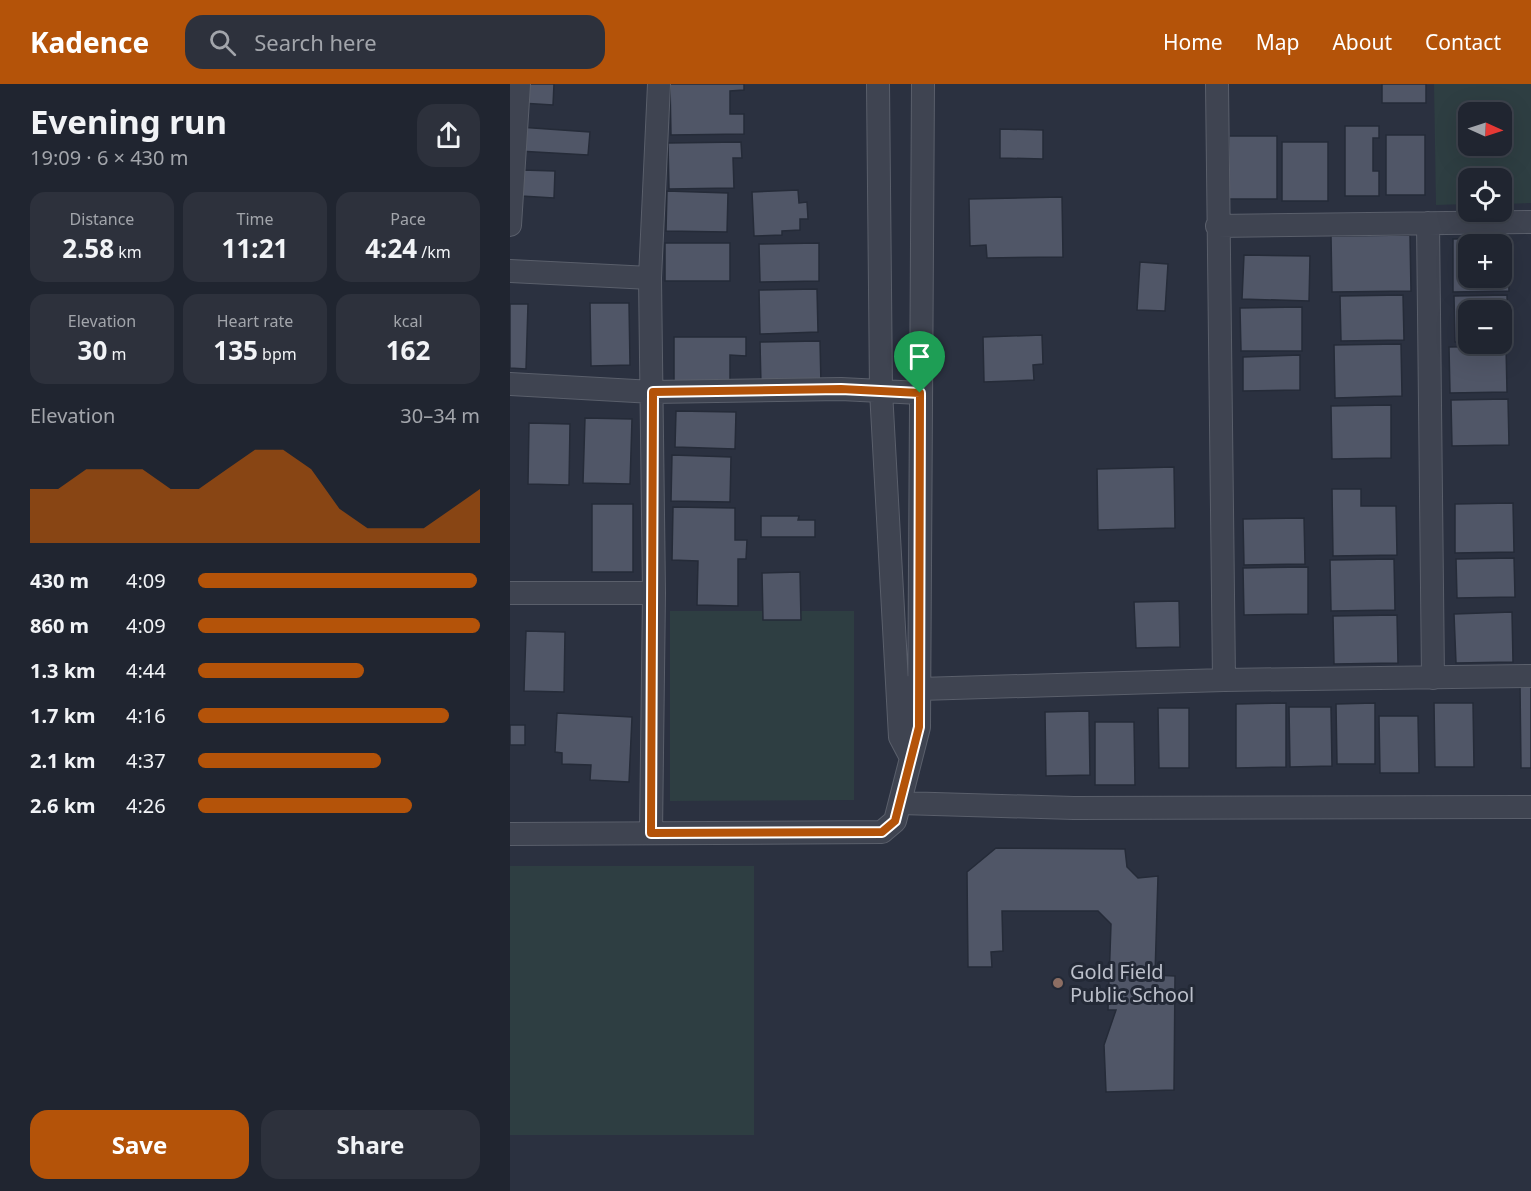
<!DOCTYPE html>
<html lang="en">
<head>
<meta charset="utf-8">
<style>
  body { margin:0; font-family:"Noto Sans",sans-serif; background:#2d313c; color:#f1f3f6; height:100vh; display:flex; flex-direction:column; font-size:22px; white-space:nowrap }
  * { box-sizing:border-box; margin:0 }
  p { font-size:20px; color:#a2a5ab }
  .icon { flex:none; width:33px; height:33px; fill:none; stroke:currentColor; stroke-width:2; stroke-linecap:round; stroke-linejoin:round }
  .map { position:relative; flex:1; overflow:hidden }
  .drawer { display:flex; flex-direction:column; background:#202530; width:510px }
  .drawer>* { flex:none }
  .needle { width:39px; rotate:93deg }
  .buttons { position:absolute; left:948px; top:18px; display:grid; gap:12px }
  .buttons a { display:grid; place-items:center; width:54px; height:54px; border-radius:12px; background:#202530; box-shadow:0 6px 24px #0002,0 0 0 2px #3d424c; font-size:30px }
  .pin { position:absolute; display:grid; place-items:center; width:51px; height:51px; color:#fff; margin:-62px -26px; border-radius:50% 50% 50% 0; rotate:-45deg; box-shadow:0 0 6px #0007 }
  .pin .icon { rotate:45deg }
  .round { display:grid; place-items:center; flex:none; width:63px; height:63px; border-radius:18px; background:#2d313c }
  .overview { display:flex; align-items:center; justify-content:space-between; height:102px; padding:0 30px }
  h1 { font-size:33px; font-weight:700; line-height:45px }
  .figures { display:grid; grid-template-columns:repeat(3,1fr); gap:9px; height:102px; padding:6px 30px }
  .figures div { display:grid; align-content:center; border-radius:15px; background:#2d313c; text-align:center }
  .figures b { font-size:26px; font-weight:700 }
  .figures small { font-size:16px; font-weight:400 }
  .figures p { font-size:16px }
  .chart { height:168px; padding:12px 30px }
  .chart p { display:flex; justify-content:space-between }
  .chart svg { width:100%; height:108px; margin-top:6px; fill:#b45309; opacity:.7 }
  .button { display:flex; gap:12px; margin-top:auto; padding:12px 30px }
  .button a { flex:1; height:69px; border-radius:18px; background:#b45309; color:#fff; font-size:24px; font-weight:700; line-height:69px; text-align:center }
  .button a+a { background:#2d313c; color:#f1f3f6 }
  ul { padding:0 30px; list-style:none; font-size:20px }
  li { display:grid; grid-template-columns:96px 72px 1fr; align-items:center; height:45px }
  li i { height:15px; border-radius:8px; background:#b45309 }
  header { display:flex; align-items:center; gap:36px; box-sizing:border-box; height:84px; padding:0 30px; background:#b45309; color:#fff }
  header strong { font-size:28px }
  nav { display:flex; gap:33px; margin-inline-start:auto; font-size:21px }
  .search { width:420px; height:54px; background:#2d313c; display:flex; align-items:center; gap:15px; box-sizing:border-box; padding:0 21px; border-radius:18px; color:#a2a5ab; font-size:22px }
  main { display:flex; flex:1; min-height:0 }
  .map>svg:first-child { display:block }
</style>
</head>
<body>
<header>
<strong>Kadence</strong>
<div class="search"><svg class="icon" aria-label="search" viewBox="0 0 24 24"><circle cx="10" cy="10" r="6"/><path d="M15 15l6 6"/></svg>Search here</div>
<nav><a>Home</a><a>Map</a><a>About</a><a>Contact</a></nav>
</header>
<main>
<section class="drawer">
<div class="overview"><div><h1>Evening run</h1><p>19:09 · 6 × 430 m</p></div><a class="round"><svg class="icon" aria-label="share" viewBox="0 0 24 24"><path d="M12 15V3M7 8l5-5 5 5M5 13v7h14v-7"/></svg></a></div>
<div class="figures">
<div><p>Distance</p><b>2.58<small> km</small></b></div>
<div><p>Time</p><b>11:21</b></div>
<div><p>Pace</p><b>4:24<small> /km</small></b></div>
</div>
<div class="figures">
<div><p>Elevation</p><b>30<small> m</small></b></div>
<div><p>Heart rate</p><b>135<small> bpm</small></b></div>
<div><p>kcal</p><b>162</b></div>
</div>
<div class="chart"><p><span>Elevation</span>30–34 m</p>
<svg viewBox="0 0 160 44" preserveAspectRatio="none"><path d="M0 44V22L10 22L20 14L30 14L40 14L50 22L60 22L70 14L80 6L90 6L100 14L110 30L120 38L130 38L140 38L150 30L160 22V44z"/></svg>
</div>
<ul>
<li><b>430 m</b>4:09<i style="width:99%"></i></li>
<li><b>860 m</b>4:09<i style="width:100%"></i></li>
<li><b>1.3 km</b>4:44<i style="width:59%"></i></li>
<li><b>1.7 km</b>4:16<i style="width:89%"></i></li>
<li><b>2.1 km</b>4:37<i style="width:65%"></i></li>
<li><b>2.6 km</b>4:26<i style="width:76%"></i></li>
</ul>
<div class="button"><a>Save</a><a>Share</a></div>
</section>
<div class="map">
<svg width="1021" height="1107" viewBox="0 0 1021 1107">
  <rect width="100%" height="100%" fill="#2b3140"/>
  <!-- green -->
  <path fill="#2e3e42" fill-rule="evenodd" d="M924 0H1021V119L992 120V94H958V120L926 121ZM958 28H992V62H958Z
    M160 527H344V716L160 717Z
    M0 782H244V1051H0Z"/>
  <!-- building -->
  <path fill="#505667" stroke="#252b38" stroke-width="1.5" fill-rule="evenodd" d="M11 0H44L43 21 11 19Z
    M160 0H234V6L220 7V30H234V50L161 51Z
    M872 0H916V19H872Z
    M835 42H869V54H863V87H869V112H835Z
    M9 43 80 48 78 71 8 67Z
    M490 45 533 46V75L490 74Z
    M876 51H915V111H876Z
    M719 52H767V115H719Z
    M231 58 232 74H223L224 104 159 105 158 59Z
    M772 58H818V117H772Z
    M12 86 45 87 44 114 11 112Z
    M288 106 289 119 297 118 298 135H290V146L272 147V151L244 152 242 108Z
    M157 107 218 109 217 148 156 147Z
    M552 113 553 173 477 174 476 161 460 162 459 115Z
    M900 151 901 207 822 208 821 152Z
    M998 154 999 207 943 208V155ZM958 160H992V194H958Z
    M155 159H220V197H155Z
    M309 159V197L250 198 249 160Z
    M734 171 800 172 799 217 732 215Z
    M630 178 658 180 655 227 627 226Z
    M307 205 308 248 250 250 249 206Z
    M893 211 894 256 831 257 830 212Z
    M997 211 998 257H992V226H958V258H945L944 212Z
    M80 219H119L120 281 81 282Z
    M0 220H18L16 285 0 284Z
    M792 223V267H731L730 224Z
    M532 251 533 280 523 281 524 296 474 298 473 253Z
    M164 253H236V272L220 271V300H164Z
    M310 257 311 301 251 302 250 258Z
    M891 260 892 312 825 314 824 261Z
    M996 262 997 308 940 309 939 263Z
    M790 271V306L733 307V273Z
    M998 315 999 361 942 362 941 316Z
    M881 321V374L822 375 821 322Z
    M166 327 226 328 225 365 165 363Z
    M75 334 122 335 120 400 73 399Z
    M19 339 60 340 59 401 18 400Z
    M162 371 221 373 220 418 161 417Z
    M664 383 665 444 588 446 587 385Z
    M822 405H851V422H886L887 471 823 472Z
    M1003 419 1004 468 945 469V420Z
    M82 420H123V488H82Z
    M163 423 225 424V456H237L236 475H228V522L187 521 188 477 162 476Z
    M251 432H289L288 436H305V453H251Z
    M794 434 795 480 734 481 733 435Z
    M1004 474 1005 513 947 514 946 475Z
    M884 475 885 526 821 527 820 476Z
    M798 483V530L734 531 733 484Z
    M290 488 291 536H253L252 489Z
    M669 517 670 563 626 564 624 518Z
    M1002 528 1003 578 946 579 944 530Z
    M887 531 888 579 824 580 823 532Z
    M16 547 55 548 54 608 14 607Z
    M1010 601H1021V684H1011Z
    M776 619V683L726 684V620Z
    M865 619V680H827L826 620Z
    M924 619H963L964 683H925Z
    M779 623H821L822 682 780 683Z
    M648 624H679V684H649Z
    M579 627 580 691 536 692 535 628Z
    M47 629 122 633 119 698 80 696 81 681 52 680V669L45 668Z
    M869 632H908L909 689H870Z
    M585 638H624L625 701H585Z
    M0 641H15V661H0Z
    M486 764 615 765 617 783 628 794 648 792 645 891 665 892 664 1006 596 1008 594 961 606 926H598L601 840 588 827H492L493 867 481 868 482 883H458L457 788Z"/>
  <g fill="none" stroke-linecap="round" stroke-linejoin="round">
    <!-- minor casing -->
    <g stroke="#5a5f6b" stroke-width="24">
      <path id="minor" d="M368 0 371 307 390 653 400 672
        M707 0 714 596
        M918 139 923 594
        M0 141 9 0
        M707 142 1021 138
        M0 187 140 194
        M0 300 143 308 331 305 410 309
        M0 509H144
        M396 603 410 605 714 596 1021 592
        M391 719 564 724 1021 723
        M141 749 144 509 140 194 149 0
        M0 750 372 748 385 737 409 643 413 0"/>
    </g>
    <!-- minor -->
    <use href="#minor" stroke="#3f4451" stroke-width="22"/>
  </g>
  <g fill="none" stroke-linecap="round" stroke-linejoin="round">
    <!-- route casing -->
    <g stroke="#fff" stroke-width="12">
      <path id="route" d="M331 305 410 309 409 643 385 737 372 748 141 749 143 308Z"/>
    </g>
    <!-- route -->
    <use href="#route" stroke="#b45309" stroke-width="8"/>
  </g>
  <!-- markers -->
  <circle fill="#8d6e63" stroke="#232936" stroke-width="2" cx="548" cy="899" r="6"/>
  <g text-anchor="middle" stroke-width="6" stroke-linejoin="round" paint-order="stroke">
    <!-- poi labels -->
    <g font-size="20" fill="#bcc0cb" stroke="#232936" text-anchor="start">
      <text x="560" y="895">Gold Field<tspan x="560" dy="23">Public School</tspan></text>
    </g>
  </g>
</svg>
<div class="buttons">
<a><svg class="needle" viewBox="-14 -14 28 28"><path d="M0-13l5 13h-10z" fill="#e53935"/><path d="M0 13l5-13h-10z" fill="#a2a5ab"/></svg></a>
<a><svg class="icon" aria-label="locate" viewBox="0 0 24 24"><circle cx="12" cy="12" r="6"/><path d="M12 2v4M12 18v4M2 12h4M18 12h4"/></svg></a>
<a>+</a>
<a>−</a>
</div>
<div class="pin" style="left:410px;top:309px;background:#1e9e55"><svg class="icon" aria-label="arrive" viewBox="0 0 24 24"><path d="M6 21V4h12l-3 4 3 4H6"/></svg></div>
</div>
</main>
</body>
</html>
